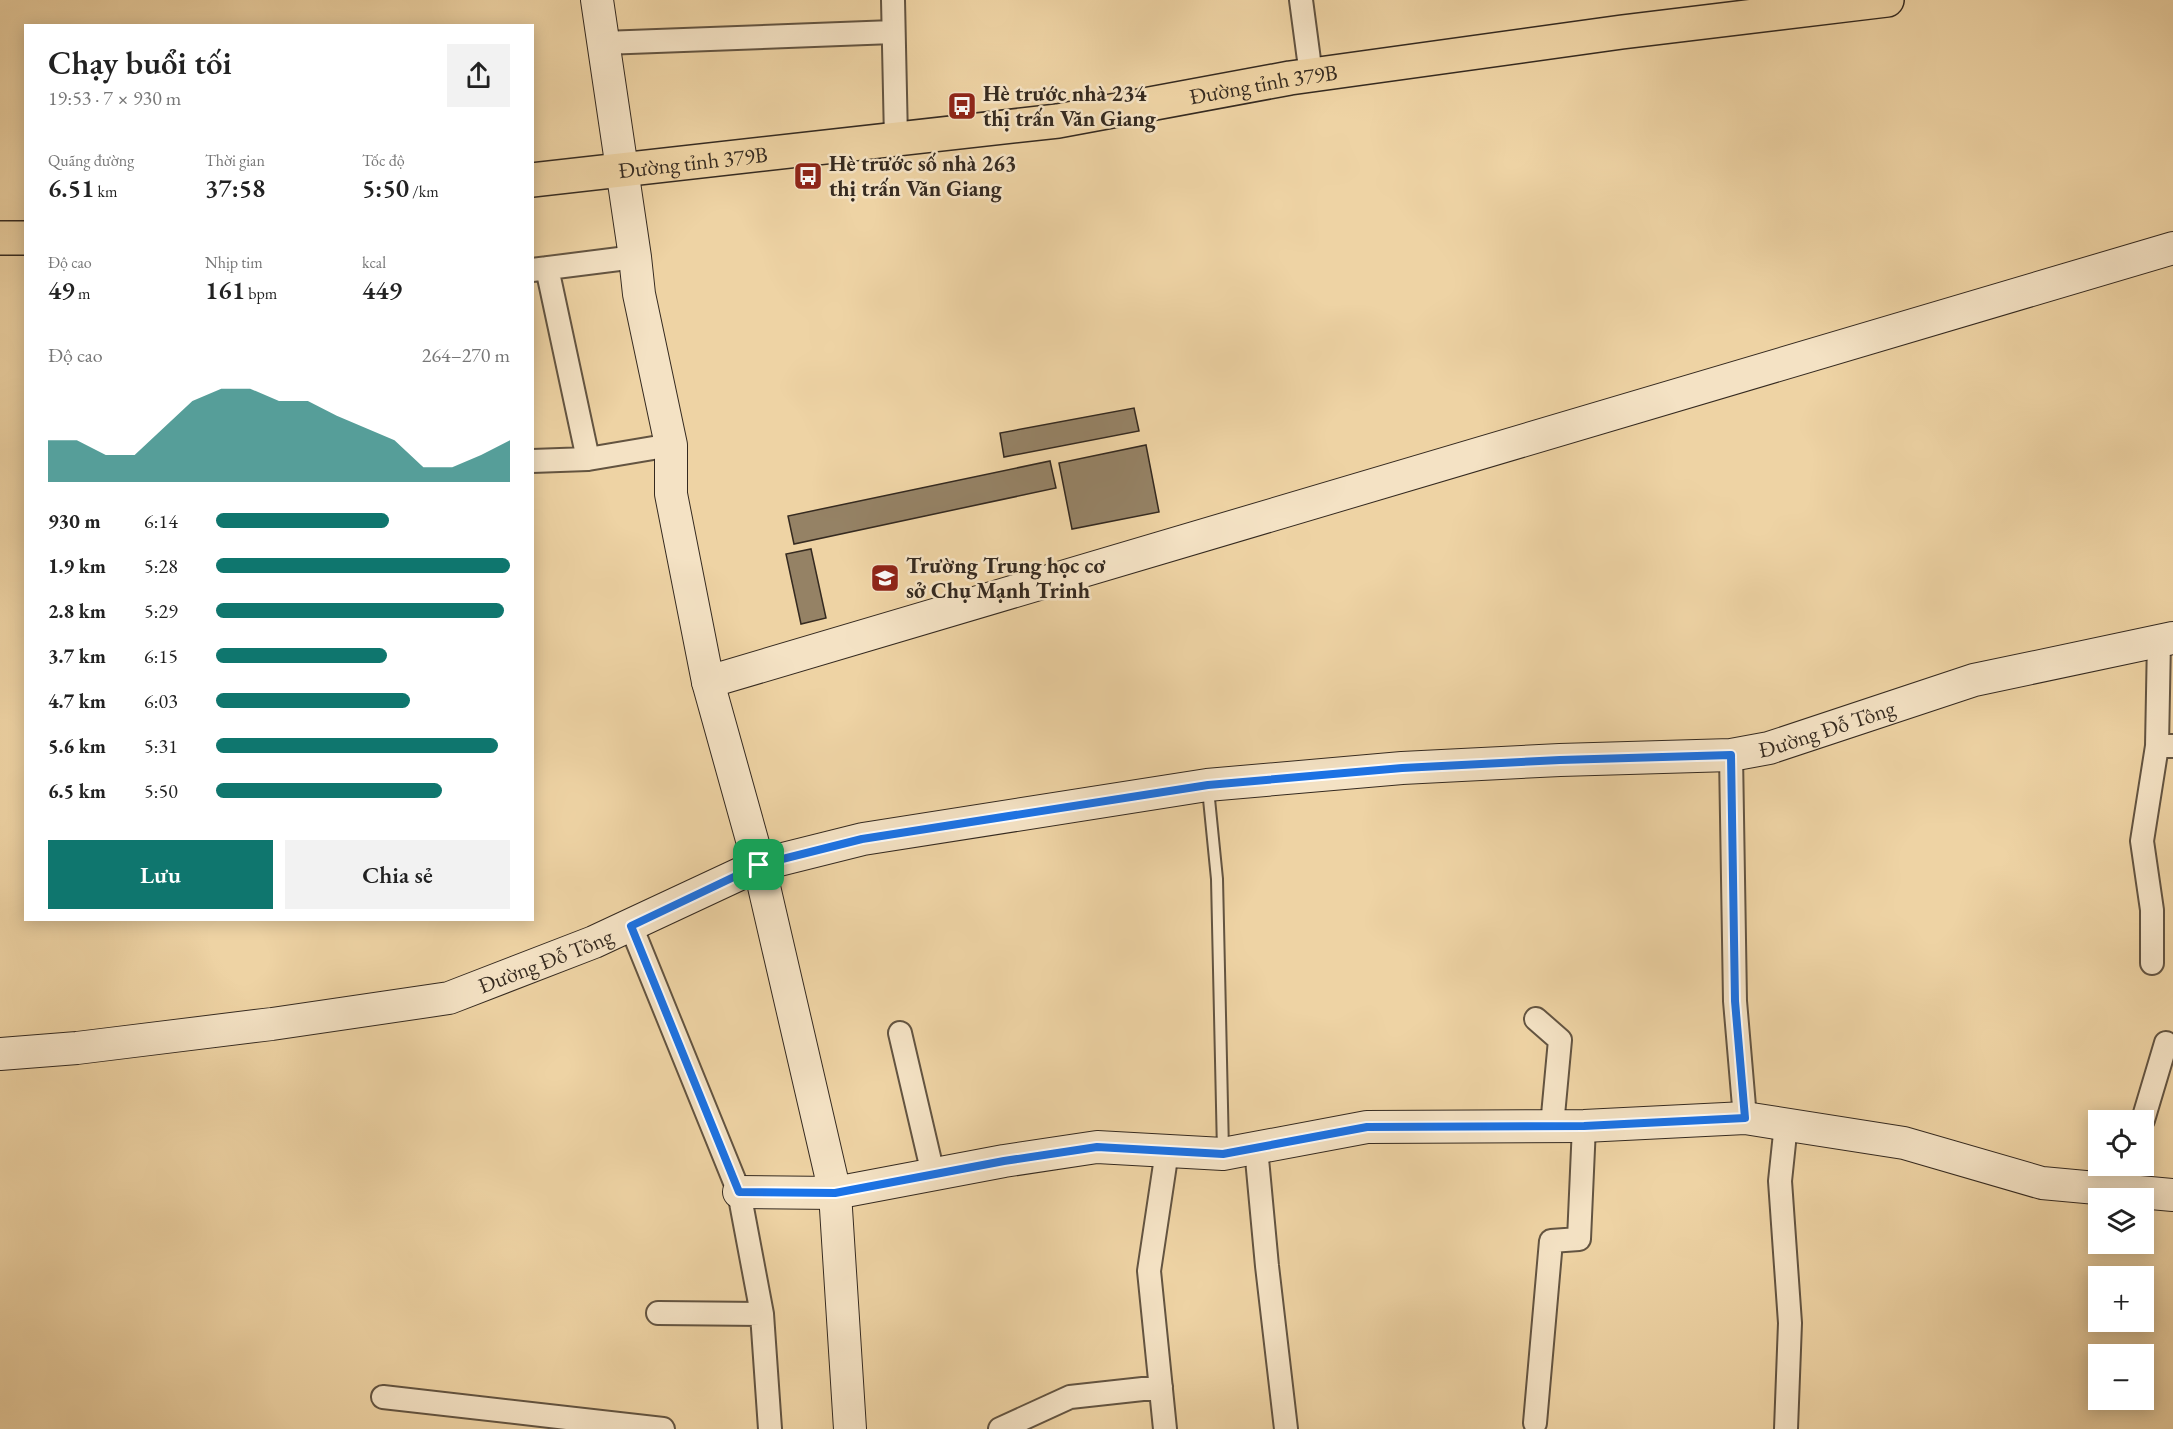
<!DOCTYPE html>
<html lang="vi">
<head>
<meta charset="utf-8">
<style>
  body { margin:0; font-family:"EB Garamond",serif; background:#f2f2f2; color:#222; height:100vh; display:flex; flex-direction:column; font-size:22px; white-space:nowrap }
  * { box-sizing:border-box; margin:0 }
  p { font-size:20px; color:#767676 }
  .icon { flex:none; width:33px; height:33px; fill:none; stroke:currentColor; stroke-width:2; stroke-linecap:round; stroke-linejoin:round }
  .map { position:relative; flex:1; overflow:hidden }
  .panel { position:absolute; left:24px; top:24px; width:510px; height:897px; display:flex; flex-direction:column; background:#fff; border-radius:0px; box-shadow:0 3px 15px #0003 }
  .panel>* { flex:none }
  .controls { position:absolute; left:2088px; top:1110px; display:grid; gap:12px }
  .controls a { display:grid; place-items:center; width:66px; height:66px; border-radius:0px; background:#fff; box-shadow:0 3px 15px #0003; font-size:30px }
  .pin { position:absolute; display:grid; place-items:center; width:51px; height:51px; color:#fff; margin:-26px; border-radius:12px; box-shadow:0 3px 9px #0006 }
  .round { display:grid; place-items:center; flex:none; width:63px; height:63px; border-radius:0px; background:#f2f2f2 }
  .head { display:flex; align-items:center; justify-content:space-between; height:102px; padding:0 24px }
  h1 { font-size:33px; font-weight:600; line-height:45px }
  .stats { display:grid; grid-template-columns:repeat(3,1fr); gap:9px; height:102px; padding:6px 24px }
  .stats div { display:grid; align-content:center }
  .stats b { font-size:26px; font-weight:600 }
  .stats small { font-size:16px; font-weight:400 }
  .stats p { font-size:16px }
  .chart { height:168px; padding:12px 24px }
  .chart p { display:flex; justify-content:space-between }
  .chart svg { width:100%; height:108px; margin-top:6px; fill:#0f766e; opacity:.7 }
  .button { display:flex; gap:12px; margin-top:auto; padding:12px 24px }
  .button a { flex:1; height:69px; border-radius:0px; background:#0f766e; color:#fff; font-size:24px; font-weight:600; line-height:69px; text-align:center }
  .button a+a { background:#f2f2f2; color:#222 }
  ul { padding:0 24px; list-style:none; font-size:20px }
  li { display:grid; grid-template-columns:96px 72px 1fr; align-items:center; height:45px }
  li i { height:15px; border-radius:8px; background:#0f766e }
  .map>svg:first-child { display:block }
</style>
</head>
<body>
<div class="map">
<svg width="2173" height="1429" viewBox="0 0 2173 1429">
  <rect width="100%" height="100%" fill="#eed3a4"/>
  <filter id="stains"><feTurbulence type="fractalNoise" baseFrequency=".00333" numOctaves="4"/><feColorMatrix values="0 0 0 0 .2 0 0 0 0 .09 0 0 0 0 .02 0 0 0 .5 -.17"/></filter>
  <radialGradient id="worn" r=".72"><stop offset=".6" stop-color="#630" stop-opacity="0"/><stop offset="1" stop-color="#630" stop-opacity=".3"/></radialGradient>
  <!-- building -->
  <path fill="#958265" stroke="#352a20" stroke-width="1.5" d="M1134 408 1139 431 1004 457 1000 433Z
    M1146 445 1159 512 1072 529 1059 463Z
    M1050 461 1056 488 794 544 788 516Z
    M811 549 826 618 801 624 786 554Z"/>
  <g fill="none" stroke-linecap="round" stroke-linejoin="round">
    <!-- lane casing -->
    <g stroke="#635441" stroke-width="14">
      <path id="lane" d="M1208 789 1217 879 1223 1151"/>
    </g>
    <!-- street casing -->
    <g stroke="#635441" stroke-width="26">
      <path id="street" d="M893 0 896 139
        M1301 0 1311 75
        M603 43 893 32
        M547 268 588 459
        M532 270 635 257
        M532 461 588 459 671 445
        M2157 746 2159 640
        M1731 755 1735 1001 1745 1118
        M631 926 739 1192 762 1314 770 1429
        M2152 963V910L2142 841 2157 746H2173
        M1536 1019 1560 1040 1552 1126
        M900 1033 933 1174
        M2143 1120 2166 1043
        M1256 1148 1267 1266 1286 1429
        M2123 1191 2130 1166
        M658 1313 762 1314
        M383 1397 663 1429
        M1535 1423 1551 1241 1579 1239 1584 1126
        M1000 1429 1070 1397 1161 1387
        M1165 1429 1149 1271 1167 1151
        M1786 1429 1790 1323 1780 1181 1786 1124"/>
    </g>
    <!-- secondary casing -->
    <g stroke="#352a20" stroke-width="34">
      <g id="secondary">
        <path d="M597 0 635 257 639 294 671 445V494L708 682 759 865 835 1193 850 1429"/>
        <path d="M708 682 2173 248"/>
        <path id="s1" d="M0 1054 77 1048 272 1024 449 998 594 942 759 865 863 839 1207 785 1402 768 1560 760 1731 755 1769 748 1974 680 2173 638"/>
        <path d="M739 1192 835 1193 1004 1161 1097 1147 1223 1154 1367 1127 1584 1126 1745 1118 1904 1143 2042 1183 2173 1195"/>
      </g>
    </g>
    <!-- primary casing -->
    <g stroke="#352a20" stroke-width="36">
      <g id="primary">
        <path id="s2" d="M532 180 1058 121 1290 78 1622 32 1887 0"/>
        <path d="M0 238H26"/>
      </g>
    </g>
    <!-- lane -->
    <use href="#lane" stroke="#f4e2c4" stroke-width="10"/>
    <!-- street -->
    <use href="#street" stroke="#f4e2c4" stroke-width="22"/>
    <!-- secondary -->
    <use href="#secondary" stroke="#f4e2c4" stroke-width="32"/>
    <!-- primary -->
    <use href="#primary" stroke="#eed3a4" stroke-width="33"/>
  </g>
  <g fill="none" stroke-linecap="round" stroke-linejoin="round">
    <!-- route casing -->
    <g stroke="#fff" stroke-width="12">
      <path id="route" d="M1731 755 1735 1001 1745 1118 1584 1126 1367 1127 1223 1154 1097 1147 1004 1161 835 1193 739 1192 631 926 759 865 862 839 1208 785 1402 768 1560 760Z"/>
    </g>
    <!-- route -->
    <use href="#route" stroke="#1a73e8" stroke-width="8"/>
  </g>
  <!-- icons -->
  <defs>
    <g id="bus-square" transform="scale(1.5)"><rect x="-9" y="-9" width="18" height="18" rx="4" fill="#8f2418" stroke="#f4e2c4"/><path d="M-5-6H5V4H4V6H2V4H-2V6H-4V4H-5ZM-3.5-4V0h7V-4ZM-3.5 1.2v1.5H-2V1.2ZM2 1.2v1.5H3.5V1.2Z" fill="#fff"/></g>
    <g id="school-square" transform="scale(1.5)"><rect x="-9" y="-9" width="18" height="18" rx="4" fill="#8f2418" stroke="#f4e2c4"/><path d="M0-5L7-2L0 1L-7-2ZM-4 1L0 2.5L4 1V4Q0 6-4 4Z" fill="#fff"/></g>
  </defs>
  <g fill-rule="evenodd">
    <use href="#bus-square" x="962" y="106"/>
    <use href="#bus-square" x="808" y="176"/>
    <use href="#school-square" x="885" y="578"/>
  </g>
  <g text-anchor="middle" stroke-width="5" stroke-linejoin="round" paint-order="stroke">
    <!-- street labels -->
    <g font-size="22" fill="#352a20" stroke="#f4e2c4">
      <text dy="8" stroke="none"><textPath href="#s2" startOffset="738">Đường tỉnh 379B</textPath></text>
      <text dy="8" stroke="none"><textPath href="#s2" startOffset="162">Đường tỉnh 379B</textPath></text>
      <text dy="8" stroke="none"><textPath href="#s1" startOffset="1870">Đường Đỗ Tông</textPath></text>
      <text dy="8" stroke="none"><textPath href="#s1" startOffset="556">Đường Đỗ Tông</textPath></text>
    </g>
    <!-- poi labels -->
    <g font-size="22" font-weight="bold" fill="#352a20" stroke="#f4e2c4" text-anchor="start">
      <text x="983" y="101">Hè trước nhà 234<tspan x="983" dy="25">thị trấn Văn Giang</tspan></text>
      <text x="829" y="171">Hè trước số nhà 263<tspan x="829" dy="25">thị trấn Văn Giang</tspan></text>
      <text x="906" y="573">Trường Trung học cơ<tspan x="906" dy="25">sở Chụ Mạnh Trinh</tspan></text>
    </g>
  </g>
  <rect width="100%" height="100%" filter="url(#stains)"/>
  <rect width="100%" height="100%" fill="url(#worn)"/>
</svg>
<div class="controls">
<a><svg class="icon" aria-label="locate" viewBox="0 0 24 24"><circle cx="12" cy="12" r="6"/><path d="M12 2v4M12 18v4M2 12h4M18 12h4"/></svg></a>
<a><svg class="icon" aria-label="layers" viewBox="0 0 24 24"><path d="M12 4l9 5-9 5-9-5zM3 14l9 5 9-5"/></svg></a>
<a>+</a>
<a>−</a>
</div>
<div class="pin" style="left:759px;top:865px;background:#1e9e55"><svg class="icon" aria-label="arrive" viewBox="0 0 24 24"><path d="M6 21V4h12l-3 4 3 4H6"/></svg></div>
<section class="panel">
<div class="head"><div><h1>Chạy buổi tối</h1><p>19:53 · 7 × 930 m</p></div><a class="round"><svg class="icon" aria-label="share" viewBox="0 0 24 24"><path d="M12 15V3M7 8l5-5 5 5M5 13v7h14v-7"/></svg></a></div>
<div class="stats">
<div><p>Quãng đường</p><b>6.51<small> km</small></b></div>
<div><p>Thời gian</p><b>37:58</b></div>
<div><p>Tốc độ</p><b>5:50<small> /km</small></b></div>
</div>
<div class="stats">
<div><p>Độ cao</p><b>49<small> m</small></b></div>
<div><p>Nhịp tim</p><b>161<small> bpm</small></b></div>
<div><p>kcal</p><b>449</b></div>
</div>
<div class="chart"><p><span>Độ cao</span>264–270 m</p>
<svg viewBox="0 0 160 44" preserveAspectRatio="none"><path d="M0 44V27L10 27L20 33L30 33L40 22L50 11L60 6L70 6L80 11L90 11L100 17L110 22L120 27L130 38L140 38L150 33L160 27V44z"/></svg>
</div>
<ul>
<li><b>930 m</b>6:14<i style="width:59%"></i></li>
<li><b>1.9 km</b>5:28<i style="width:100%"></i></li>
<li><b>2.8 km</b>5:29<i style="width:98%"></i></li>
<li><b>3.7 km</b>6:15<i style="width:58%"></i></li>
<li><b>4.7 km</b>6:03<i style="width:66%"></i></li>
<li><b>5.6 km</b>5:31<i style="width:96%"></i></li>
<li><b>6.5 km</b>5:50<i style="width:77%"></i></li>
</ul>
<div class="button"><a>Lưu</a><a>Chia sẻ</a></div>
</section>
</div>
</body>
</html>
